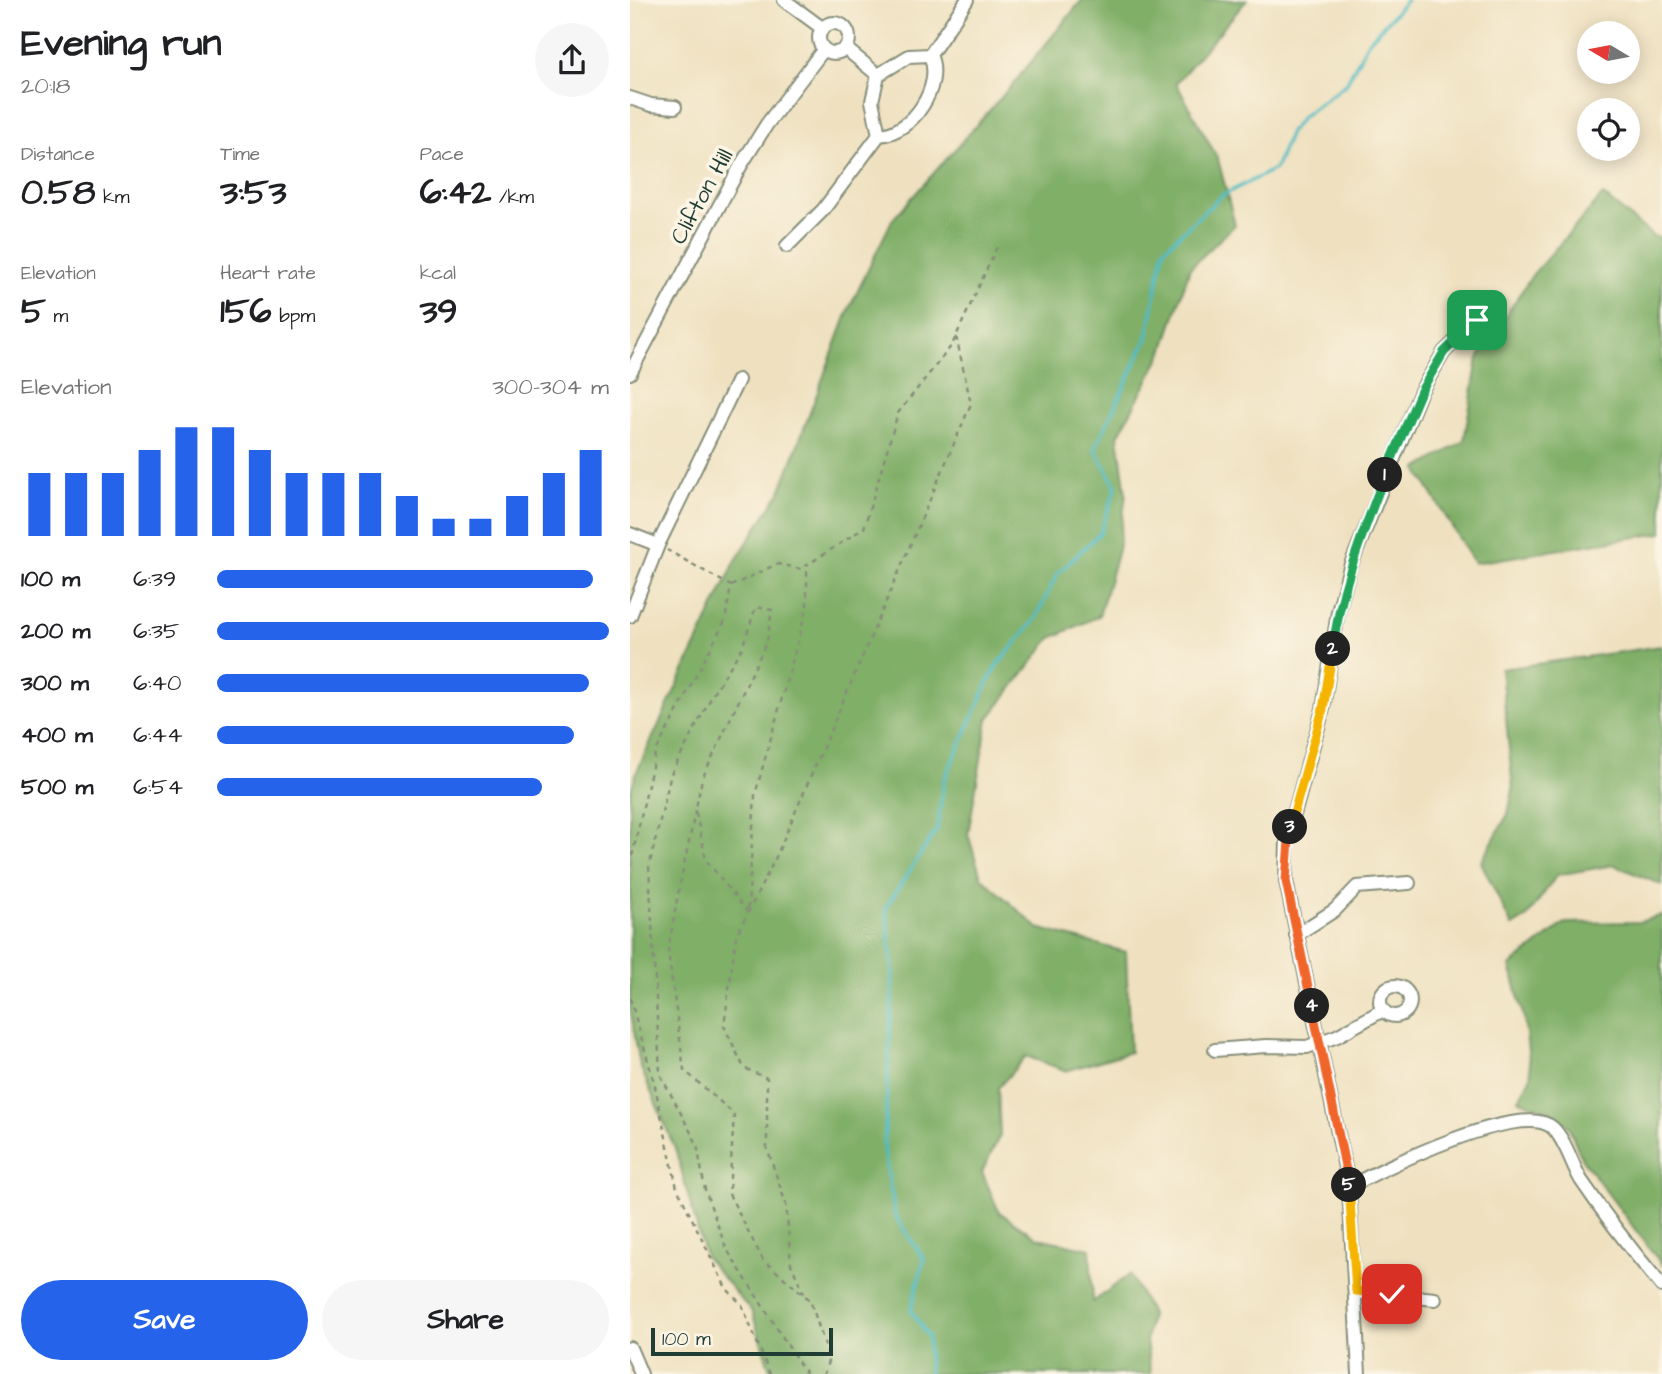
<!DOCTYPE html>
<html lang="en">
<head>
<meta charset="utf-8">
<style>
  body { margin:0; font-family:"Architects Daughter",sans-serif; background:#f6f6f6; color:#202124; height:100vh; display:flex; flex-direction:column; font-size:26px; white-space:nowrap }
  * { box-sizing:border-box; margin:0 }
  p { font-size:23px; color:#757577 }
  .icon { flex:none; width:38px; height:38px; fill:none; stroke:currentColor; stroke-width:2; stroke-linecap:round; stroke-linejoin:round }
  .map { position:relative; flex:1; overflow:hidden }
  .drawer { display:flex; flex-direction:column; background:#fff; width:630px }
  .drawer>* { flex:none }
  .needle { width:46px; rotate:280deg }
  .tools { position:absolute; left:947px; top:21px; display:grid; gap:14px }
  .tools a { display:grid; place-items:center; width:63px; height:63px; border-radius:50%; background:#fff; box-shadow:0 4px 18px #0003; font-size:35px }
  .scale { position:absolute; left:21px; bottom:18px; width:182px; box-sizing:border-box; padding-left:7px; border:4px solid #1f3d34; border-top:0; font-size:19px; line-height:24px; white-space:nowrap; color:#1f3d34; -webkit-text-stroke:5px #fcf5e5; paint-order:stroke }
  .pin { position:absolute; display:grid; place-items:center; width:60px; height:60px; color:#fff; margin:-30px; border-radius:14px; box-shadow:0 4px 10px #0006 }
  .km { position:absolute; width:35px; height:35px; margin:-18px; border-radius:50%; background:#222; color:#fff; font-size:19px; line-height:35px; text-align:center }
  .round { display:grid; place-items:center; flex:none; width:74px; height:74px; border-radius:37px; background:#f6f6f6 }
  .headline { display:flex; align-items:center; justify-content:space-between; height:119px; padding:0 21px }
  h1 { font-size:38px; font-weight:800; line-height:52px }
  .figures { display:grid; grid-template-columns:repeat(3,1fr); gap:10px; height:119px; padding:7px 21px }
  .figures div { display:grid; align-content:center }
  .figures b { font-size:35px; font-weight:800 }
  .figures small { font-size:19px; font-weight:400 }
  .figures p { font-size:19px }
  .chart { height:196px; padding:14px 21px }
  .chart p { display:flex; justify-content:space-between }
  .chart svg { width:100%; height:126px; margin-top:7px; stroke:#2563eb; stroke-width:6 }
  .primary-button { display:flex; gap:14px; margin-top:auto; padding:14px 21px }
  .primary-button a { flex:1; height:80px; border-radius:42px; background:#2563eb; color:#fff; font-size:28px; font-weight:800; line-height:80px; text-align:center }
  .primary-button a+a { background:#f6f6f6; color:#202124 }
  ul { padding:0 21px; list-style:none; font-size:23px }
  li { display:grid; grid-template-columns:112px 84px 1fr; align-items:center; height:52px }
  li i { height:18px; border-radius:9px; background:#2563eb }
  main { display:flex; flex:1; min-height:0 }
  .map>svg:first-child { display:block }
</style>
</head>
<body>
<main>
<section class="drawer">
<div class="headline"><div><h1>Evening run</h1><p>20:18</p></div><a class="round"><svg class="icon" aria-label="share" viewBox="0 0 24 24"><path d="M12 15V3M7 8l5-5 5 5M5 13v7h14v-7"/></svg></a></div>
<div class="figures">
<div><p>Distance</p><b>0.58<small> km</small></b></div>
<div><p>Time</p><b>3:53</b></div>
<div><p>Pace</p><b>6:42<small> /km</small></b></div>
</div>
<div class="figures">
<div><p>Elevation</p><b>5<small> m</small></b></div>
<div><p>Heart rate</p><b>156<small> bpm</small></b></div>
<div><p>kcal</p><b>39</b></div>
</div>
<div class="chart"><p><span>Elevation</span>300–304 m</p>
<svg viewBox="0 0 160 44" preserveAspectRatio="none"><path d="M5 44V22M15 44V22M25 44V22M35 44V14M45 44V6M55 44V6M65 44V14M75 44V22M85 44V22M95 44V22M105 44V30M115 44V38M125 44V38M135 44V30M145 44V22M155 44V14"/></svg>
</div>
<ul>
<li><b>100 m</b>6:39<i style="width:96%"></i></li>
<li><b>200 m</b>6:35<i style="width:100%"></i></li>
<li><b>300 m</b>6:40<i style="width:95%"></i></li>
<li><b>400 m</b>6:44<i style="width:91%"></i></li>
<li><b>500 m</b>6:54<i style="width:83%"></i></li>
</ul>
<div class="primary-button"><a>Save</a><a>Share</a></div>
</section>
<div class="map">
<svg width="1032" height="1374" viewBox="0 0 1032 1374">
  <rect width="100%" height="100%" fill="#fcf5e5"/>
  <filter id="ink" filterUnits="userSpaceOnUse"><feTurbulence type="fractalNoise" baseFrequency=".0143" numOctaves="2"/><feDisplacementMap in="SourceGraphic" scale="14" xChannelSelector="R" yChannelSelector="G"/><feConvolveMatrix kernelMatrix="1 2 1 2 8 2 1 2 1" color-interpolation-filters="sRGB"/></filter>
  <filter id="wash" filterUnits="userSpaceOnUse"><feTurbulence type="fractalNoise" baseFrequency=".00686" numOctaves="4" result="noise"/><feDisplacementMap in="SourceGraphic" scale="28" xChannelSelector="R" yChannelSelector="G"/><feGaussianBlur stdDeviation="1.57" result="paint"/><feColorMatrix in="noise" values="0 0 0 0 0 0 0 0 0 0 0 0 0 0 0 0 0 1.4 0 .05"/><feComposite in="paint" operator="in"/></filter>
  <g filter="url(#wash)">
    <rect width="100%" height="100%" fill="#efe1c0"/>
    <!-- forest -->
    <path fill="#80af68" stroke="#50764e" stroke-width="2" d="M452 0H617L546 83 588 159 605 225 560 268 533 352 488 436 496 494 488 550 469 616 421 638 358 719 338 834 351 877 408 928 496 952 500 1052 436 1071 396 1056 368 1088 370 1135 352 1172 369 1212 408 1238 460 1249 463 1302 500 1274 521 1314 516 1341 521 1374H141L122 1312 75 1257 46 1151 10 1066 0 1008V793L6 773 106 560 150 492 219 309 262 220 383 84Z
      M973 195 1023 236 1032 239V533L844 563 787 469 834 441 848 358 903 274Z
      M1032 646V885L984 865 927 875 897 917 882 926 851 862 878 814 883 790 871 669Z
      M1032 915V1265L952 1159 939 1127 924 1113 889 1100 901 1076 894 1018 880 966 935 923 1009 922Z"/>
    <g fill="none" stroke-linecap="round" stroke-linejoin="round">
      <!-- stream -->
      <path stroke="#4dbbc3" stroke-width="3.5" d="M299 1374 298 1337 281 1310 294 1259 265 1216 254 1149 263 975 256 907 307 829 314 780 365 668 405 620 427 574 470 533 486 487 465 449 517 338 534 249 591 196 645 169 660 132 673 116 716 84 738 42 777 0"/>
    </g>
  </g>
  <g filter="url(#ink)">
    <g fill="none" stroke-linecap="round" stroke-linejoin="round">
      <!-- street casing -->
      <g stroke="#878f7a" stroke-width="16">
        <path id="street" d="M154 0 192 28
          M189 38a15 15 0 1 1 30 0a15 15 0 1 1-30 0Z
          M215 48 248 75
          M300 55 337 0
          M0 98 21 105 45 107
          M249 135 242 101 248 75 279 56 300 55
          M157 246 193 210 249 135C282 134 314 86 300 55
          M0 373 111 165 137 124 194 49
          M0 534 28 545
          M0 616 28 545 108 380
          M666 935 705 910 727 887 779 883
          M750 1001a15 15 0 1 1 30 0a15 15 0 1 1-30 0Z
          M585 1050 636 1046 677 1047 707 1036 753 1010
          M719 1187C752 1169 893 1099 923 1128 936 1141 942 1165 951 1180 976 1217 1003 1252 1032 1286
          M726 1291 805 1299
          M0 1348 11 1374
          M729 1374 719 1187 656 881 657 840 693 709 708 612 720 567 791 391 814 352 847 320"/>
      </g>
      <!-- path -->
      <path stroke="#878f7a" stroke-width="2.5" stroke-dasharray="5 5" stroke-linecap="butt" d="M101 586 147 564 171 569 234 528 268 413 322 345 367 247
        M66 813 76 860 118 913
        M0 866 25 753 95 621 101 586 37 550
        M118 909 125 795 177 608V566
        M0 998 24 1082 47 1188 96 1288 112 1305 140 1374
        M174 1294 161 1264 156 1204 137 1148V1078L114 1068 94 1026 106 936 146 857 341 404 326 336
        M176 1374 96 1248 75 1190 67 1144 30 1074 19 867 41 774 84 692 112 648 126 607 142 610 137 641 72 779 48 894 38 951 54 1070 104 1114 99 1194 133 1260 180 1300 199 1358 194 1374"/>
      <!-- street -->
      <use href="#street" stroke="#fff" stroke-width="12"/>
    </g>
  </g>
  <g fill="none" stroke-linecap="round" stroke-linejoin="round" filter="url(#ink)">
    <!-- split-1 casing -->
    <g stroke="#fff" stroke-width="14">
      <path id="split-1" d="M755 475 791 391 814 352 847 320"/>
    </g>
    <!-- split-2 casing -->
    <g stroke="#fff" stroke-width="14">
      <path id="split-2" d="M703 649C710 588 733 533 755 475"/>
    </g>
    <!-- split-3 casing -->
    <g stroke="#fff" stroke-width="14">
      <path id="split-3" d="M660 827 693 709 703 649"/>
    </g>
    <!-- split-4 casing -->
    <g stroke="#fff" stroke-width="14">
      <path id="split-4" d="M660 827 656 881 682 1006"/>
    </g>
    <!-- split-5 casing -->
    <g stroke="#fff" stroke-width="14">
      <path id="split-5" d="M682 1006 719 1185"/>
    </g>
    <!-- split-6 casing -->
    <g stroke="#fff" stroke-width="14">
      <path id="split-6" d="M719 1185 726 1291 762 1294"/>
    </g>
    <!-- split-1 -->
    <use href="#split-1" stroke="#22a559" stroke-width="9"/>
    <!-- split-2 -->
    <use href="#split-2" stroke="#22a559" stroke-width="9"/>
    <!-- split-3 -->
    <use href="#split-3" stroke="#f5b400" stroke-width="9"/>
    <!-- split-4 -->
    <use href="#split-4" stroke="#f0652b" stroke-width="9"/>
    <!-- split-5 -->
    <use href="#split-5" stroke="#f0652b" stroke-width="9"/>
    <!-- split-6 -->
    <use href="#split-6" stroke="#f5b400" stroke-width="9"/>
  </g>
  <g text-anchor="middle" stroke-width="7" stroke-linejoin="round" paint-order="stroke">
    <!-- street labels -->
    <g font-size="23" fill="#1f3d34" stroke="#fcf5e5">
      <text transform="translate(71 196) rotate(-61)" y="8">Clifton Hill</text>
    </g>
  </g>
</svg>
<div class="tools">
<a><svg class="needle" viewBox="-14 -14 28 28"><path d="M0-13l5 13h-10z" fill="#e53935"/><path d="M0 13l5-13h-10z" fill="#757577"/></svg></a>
<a><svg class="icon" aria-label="locate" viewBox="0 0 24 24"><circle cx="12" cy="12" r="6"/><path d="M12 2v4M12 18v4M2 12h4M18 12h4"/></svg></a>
</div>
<div class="scale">100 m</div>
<div class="pin" style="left:847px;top:320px;background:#1e9e55"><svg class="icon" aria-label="arrive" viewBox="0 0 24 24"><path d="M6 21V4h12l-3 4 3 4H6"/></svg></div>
<div class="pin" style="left:762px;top:1294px;background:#d93025"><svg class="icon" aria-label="check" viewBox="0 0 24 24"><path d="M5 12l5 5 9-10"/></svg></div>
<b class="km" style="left:755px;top:475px">1</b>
<b class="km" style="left:703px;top:649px">2</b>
<b class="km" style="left:660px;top:827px">3</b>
<b class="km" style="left:682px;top:1006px">4</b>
<b class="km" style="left:719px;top:1185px">5</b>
</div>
</main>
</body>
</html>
